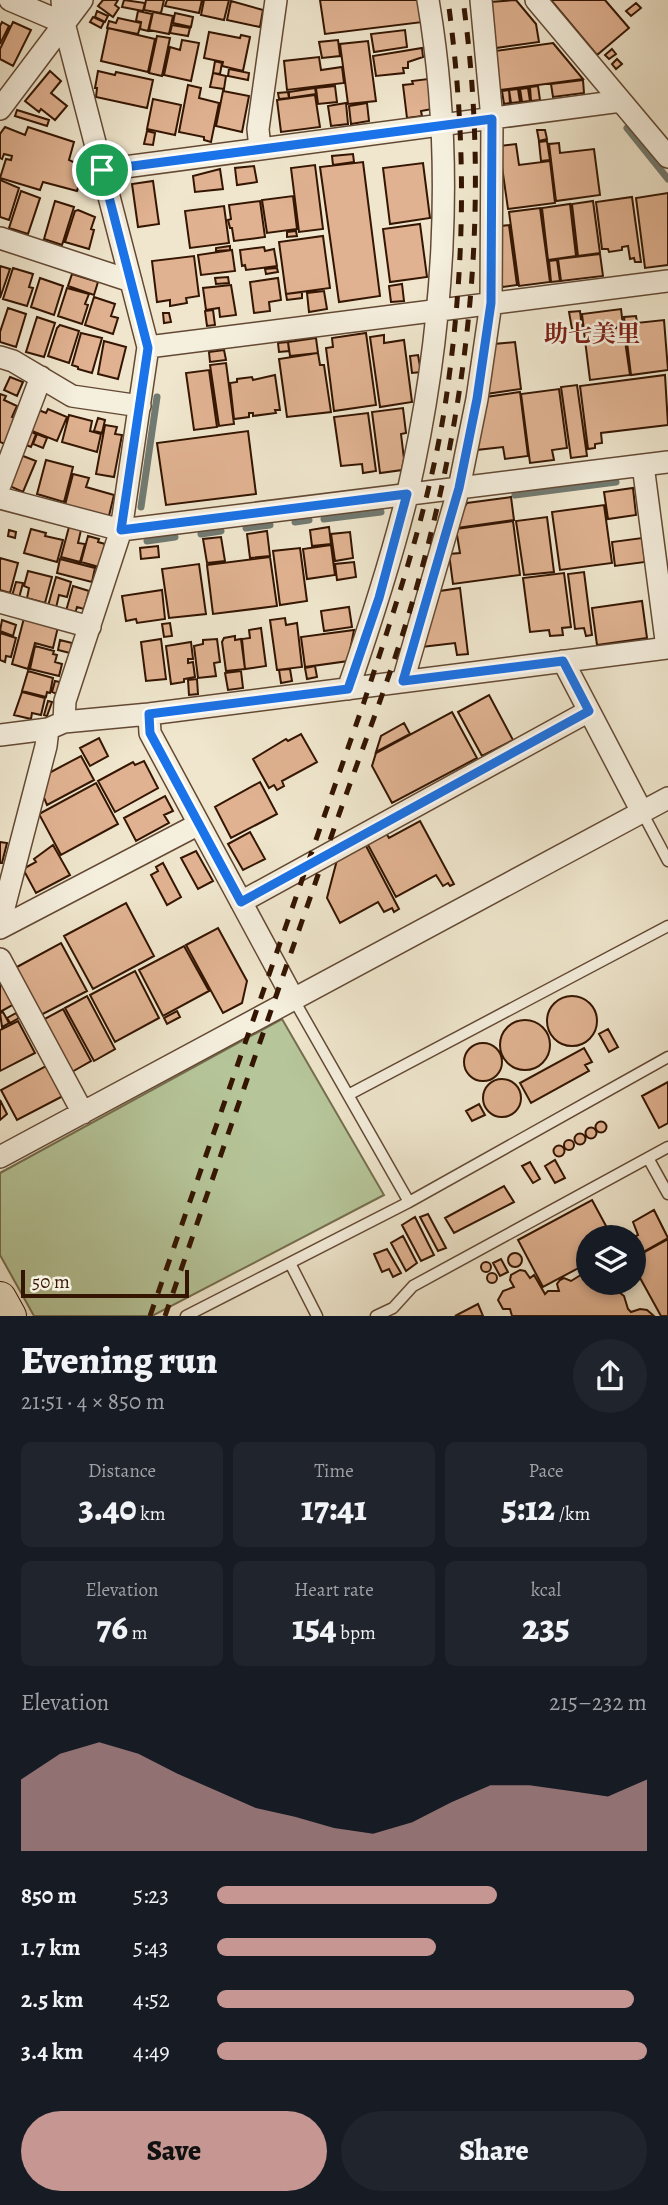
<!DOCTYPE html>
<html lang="en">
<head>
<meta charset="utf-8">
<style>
  body { margin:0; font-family:Alegreya,"Noto Serif JP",serif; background:#20242c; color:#f1f3f6; height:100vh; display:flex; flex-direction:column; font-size:26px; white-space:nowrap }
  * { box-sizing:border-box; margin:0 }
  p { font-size:23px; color:#9ea1a6 }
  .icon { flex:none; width:38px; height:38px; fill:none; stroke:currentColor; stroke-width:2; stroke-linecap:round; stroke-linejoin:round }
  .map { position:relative; height:1316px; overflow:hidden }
  .drawer { display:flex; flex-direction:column; background:#171b24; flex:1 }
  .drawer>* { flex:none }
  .controls { position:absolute; left:576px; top:1225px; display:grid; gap:14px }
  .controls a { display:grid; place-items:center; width:70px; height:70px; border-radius:50%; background:#171b24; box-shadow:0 4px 10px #0003; font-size:35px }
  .scale { position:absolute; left:21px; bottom:18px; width:168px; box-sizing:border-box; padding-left:7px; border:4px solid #341501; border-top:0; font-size:19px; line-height:24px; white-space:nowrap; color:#341501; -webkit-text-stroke:5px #f5efde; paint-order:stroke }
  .pin { position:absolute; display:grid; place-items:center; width:60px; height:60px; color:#fff; margin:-30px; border:4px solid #fff; border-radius:50%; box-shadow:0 2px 7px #0007 }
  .round { display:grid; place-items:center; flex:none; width:74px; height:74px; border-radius:37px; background:#20242c }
  .summary { display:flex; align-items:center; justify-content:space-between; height:119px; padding:0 21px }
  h1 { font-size:38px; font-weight:800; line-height:52px }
  .metrics { display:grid; grid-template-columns:repeat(3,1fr); gap:10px; height:119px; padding:7px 21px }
  .metrics div { display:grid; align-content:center; border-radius:10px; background:#20242c; text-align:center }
  .metrics b { font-size:35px; font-weight:800 }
  .metrics small { font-size:19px; font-weight:400 }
  .metrics p { font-size:19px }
  .chart { height:196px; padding:14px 21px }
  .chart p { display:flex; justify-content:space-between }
  .chart svg { width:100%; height:126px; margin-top:7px; fill:#c59692; opacity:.7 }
  .action { display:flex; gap:14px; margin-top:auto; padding:14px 21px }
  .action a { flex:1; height:80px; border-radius:42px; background:#c59692; color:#111; font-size:28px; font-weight:800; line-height:80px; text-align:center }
  .action a+a { background:#20242c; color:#f1f3f6 }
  ul { padding:0 21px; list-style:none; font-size:23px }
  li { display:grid; grid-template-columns:112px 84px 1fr; align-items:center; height:52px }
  li i { height:18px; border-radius:9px; background:#c59692 }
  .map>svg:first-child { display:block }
</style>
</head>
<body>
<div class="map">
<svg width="668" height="1316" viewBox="0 0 668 1316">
  <rect width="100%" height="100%" fill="#efe6cd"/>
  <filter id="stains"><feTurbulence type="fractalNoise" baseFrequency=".00286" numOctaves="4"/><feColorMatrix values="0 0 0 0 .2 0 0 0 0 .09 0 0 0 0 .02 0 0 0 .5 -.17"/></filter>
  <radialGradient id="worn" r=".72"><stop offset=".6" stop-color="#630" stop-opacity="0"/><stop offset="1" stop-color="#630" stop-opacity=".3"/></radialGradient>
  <!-- green -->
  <path fill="#b6c69a" stroke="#756e4e" stroke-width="2" d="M282 1019 384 1195 152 1316H34L0 1255V1173Z"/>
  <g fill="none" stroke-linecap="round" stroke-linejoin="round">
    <!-- stream -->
    <path stroke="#717a71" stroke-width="7" d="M627 128 668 179
      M515 495 616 482
      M141 507 157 397
      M324 519 381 512
      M295 522 309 520
      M246 528 270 525
      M201 534 221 531
      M147 541 175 537"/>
  </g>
  <!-- building -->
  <path fill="#e0b291" stroke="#341501" stroke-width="2" d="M103 0H118L115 5 119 8 113 17 98 6Z
    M124 0 145 3 143 11 122 7Z
    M146 0H164L161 13 144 10Z
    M167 0H202L199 13 165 6Z
    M204 0H229L224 20 201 15Z
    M320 0H420L423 22 325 34Z
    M516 0 536 24 539 42 496 48 490 2Z
    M551 0H605L629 28 597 55Z
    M231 1 263 10 260 27 227 20Z
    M636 3 641 8 631 16 626 11Z
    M97 11 108 16 105 22 95 17Z
    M138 11 152 14 148 31 140 29 141 22 136 21Z
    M153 12 173 16 169 34 149 30Z
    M175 13 193 17 191 27 173 23Z
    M93 17 104 22 101 28 90 22Z
    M118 18 141 23 138 34 107 28 109 21 116 23Z
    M2 22 9 26 0 44V26Z
    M13 22 31 30 13 66 0 59V49Z
    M172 25 190 28 188 36 170 33Z
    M108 28 155 39 148 72 101 61Z
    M405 30 407 47 374 52 371 34Z
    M209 32 240 38 241 35 250 37 243 71 222 66 223 62 204 58Z
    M157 36 170 38 162 76 149 73Z
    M182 40 199 43 191 81 164 75 170 47 180 50Z
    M338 40 340 56 322 58 319 42Z
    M368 41 376 101 348 104 340 44Z
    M553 43 583 79 500 90 495 51Z
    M422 48 423 57 408 62V68H403L404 73 376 76 373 56Z
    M612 49 616 54 609 59 605 55Z
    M319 57 321 70 342 67 344 83 287 90 284 61Z
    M617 59 622 64 616 69 612 64Z
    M215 61 222 63 220 74 213 73Z
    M229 69 249 73 248 80 228 76Z
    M50 71 61 81 51 93 67 106 55 120 41 109 39 112 25 101Z
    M98 71 115 75 116 72 153 80 147 108 96 97 97 88H95Z
    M213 73 226 76 224 89 210 87Z
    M428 79 432 109 421 111 422 116 407 118 403 85 413 84 412 81Z
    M583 80 584 93 553 97 551 84Z
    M188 85 201 88 199 98 219 103 211 142 204 140V137L179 132Z
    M335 86 337 102 318 104 316 88Z
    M538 86 540 100 531 101 530 87Z
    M315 88 316 94 289 98V92Z
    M528 88 530 101 522 102 520 89Z
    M518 89 520 102 511 103 509 90Z
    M509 90 510 103 504 104 502 91Z
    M223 91 249 96 242 132 216 126Z
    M288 92 289 98 279 99 278 93Z
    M315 95 320 127 281 132 277 100Z
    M153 99 181 105 175 135 147 129Z
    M346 103 348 124 331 126 328 106Z
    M367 103 369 121 351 124 349 106Z
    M17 110 49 120 47 126 15 116Z
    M5 127 25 135 28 127 74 142 69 160 84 167 77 191 43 182 40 190 0 178 6 159 11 160 12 156 4 154 2 159 0 158V134Z
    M537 130H545L547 139 539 141Z
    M147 131 155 133 153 145 144 144Z
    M547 141 550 160 541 161 539 142Z
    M559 143 560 153 594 149 600 195 556 201 549 144Z
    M516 144 519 165 550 161 555 203 508 209 499 146Z
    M353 154 354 162 333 165 332 156Z
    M363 162 380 296 339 302 320 167Z
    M423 163 430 218 390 224 383 168Z
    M315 165 323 229 299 232 291 168Z
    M254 166 257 182 237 185 235 168Z
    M220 169 223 189 195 192 193 176Z
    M0 180 19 188 9 220 0 217Z
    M153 181 159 224 138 227 132 184Z
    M21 191 40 198 28 234 9 228Z
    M668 193V265L645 268 636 198Z
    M293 196 297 229 267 233 262 200Z
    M632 197 641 262H635L634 258 630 259 628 246 622 247V250L609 252 608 249H602L596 202Z
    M55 201 74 207 62 245 44 239Z
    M260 201 265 237 234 241 232 228H230L228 220 231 219 229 205Z
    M593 201 600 253 578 256 572 204Z
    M570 204 576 256 548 260 542 208Z
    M224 206 229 243 190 248 185 211Z
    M540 208 550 282 519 286 509 212Z
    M78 210 95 217 91 229 94 230 89 249 65 242 75 211Z
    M420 224 427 277 390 282 383 229Z
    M509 225 517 285 503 287 498 279 501 226Z
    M296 231 297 236 287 237V232Z
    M323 236 330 288 286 294 279 242Z
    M230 246V250L216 251V248Z
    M264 247 265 251 274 249 277 266 246 270 245 265 242 266 240 250Z
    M232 250 235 271 201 275 198 255Z
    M600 254 603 276 561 281 558 259Z
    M194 256 199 296 186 298 187 303 170 306V300L157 302 152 261Z
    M557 260 560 281 551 282 549 261Z
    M0 266 10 269 0 298Z
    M13 268 33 274 29 287 33 288 27 306 3 299Z
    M277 268 278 272 266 274 265 269Z
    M72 274 98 282 94 295 68 286Z
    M228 277 229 283 216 284 215 278Z
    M40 278 63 286 54 315 31 307Z
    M278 278 281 300 269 302 270 311 254 313 250 282Z
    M402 284 404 301 391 302 389 286Z
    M231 285 236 315 220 317 219 308 206 310 203 288Z
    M67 288 89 294 85 304 88 305 82 324 58 316Z
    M324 291 327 309 309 312 307 293Z
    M302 292V298L287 300 286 294Z
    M94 297 115 304 111 316 118 318 113 334 85 325Z
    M8 308 26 314 16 347 0 342V332Z
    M621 309 623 326 584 331 582 314Z
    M213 310 215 325 207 326 205 311Z
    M580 311 582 328 572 329 569 312Z
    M163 313H169L171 322 164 323Z
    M636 316 637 323 664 320 668 370 631 375 624 317Z
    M37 317 55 323 44 357 26 352Z
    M60 325 79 331 69 363 48 356 57 328Z
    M623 327 630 375 590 380 584 332Z
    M81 333 102 338 92 373 78 369V367L72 365Z
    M366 333 376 405 334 411 326 348 333 347 332 338Z
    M384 335V343L404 340 412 402 380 407 370 337Z
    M316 338 318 353 290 356 288 342Z
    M104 341 126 347 118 379 98 374Z
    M288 342 289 351 279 352 278 343Z
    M515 342 521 389 486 394 494 344Z
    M224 350 226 360 210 362 209 352Z
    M318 353 320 365H324L331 412 287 417 279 359Z
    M418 355 421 372 412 373 410 356Z
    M226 363 234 424 219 426 210 365Z
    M209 370 217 427 194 430 186 373Z
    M275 375 280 410H275L276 413 253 416V413H249V417L234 419 230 383 237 382V379L252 377 253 380Z
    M665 375 668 425 601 433 602 443 595 444V448L588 449 580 386Z
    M10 377 23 382 17 396 4 390Z
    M577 385 587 456 571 458 561 387Z
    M559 389 567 448 552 450 554 460 530 463 521 394Z
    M520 392 528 456 505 459 503 447 476 450 486 397Z
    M0 394 6 396 4 400 17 406 12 417 18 419 7 445 0 442Z
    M403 408 406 433 401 434 404 459 402 470 380 473 372 412Z
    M36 409 46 413 48 409 67 417 57 441 27 429Z
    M368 413 376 471 363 473 362 464 341 466 334 417Z
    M69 415 92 421 90 431 101 434 97 452 62 442Z
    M98 418 105 420 102 433 94 431Z
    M105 425 117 427 115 434 122 435 114 477 96 474Z
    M27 430 36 434 31 447 21 443Z
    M248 431 256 494 166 505 157 443Z
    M37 434 47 438 43 448 33 444Z
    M18 454 36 461 23 492 5 484Z
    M46 460 73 467 64 502 37 494Z
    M73 474 89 478 86 487 114 495 108 520 64 509Z
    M633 488 636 515 608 519 604 492Z
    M511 497 514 520 457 528 456 521 467 503Z
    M604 505 612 563 560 570 552 512Z
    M547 517 554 572 524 575 516 521Z
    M513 521 520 575 453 584 449 554 460 553 456 529Z
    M69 527 81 530 78 543 85 544 80 562 61 557Z
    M329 527 331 544 312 546 310 530Z
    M31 529 46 533 45 536 63 540 57 562 24 553Z
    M9 530 16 532 15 538 8 536Z
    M267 531 270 556 250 558 247 534Z
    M350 532 353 558 335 561 331 534Z
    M88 536 99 539 98 542 105 544 99 567 81 562Z
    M221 537 225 561 207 563 203 539Z
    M642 538 645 562 615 566 612 542Z
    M331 545 335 575 307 579 303 549Z
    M158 546 159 557 141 559 140 548Z
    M300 548 307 601 280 605 273 551Z
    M270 557 277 606 213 614 207 565Z
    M0 558 18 563 10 593 0 590Z
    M60 559 95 568 92 582 57 573Z
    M354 562 356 577 337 580 335 564Z
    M199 564 206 614 169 618 162 569Z
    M28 571 52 577 45 603 27 598 29 588 24 586Z
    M584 572 592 635 586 636 584 628 575 629 568 574Z
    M564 573 571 627 562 628 563 635 550 636 549 630 530 632 523 578Z
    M56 577 71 582 67 597 59 595 56 608 48 606Z
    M16 582 23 583 19 598 12 596Z
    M73 586 89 591 84 609 77 607 75 614 66 611Z
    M460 588 468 654 457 655 455 643 421 647 440 591Z
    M162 590 165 619 137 623 136 619 126 621 122 596Z
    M642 601 647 638 597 645 592 608Z
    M349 607 352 627 324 631 321 611Z
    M24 618 58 627 53 648 35 643 28 669 12 664Z
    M285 618 286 625 297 623 302 667 277 670 270 620Z
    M2 620 16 625 13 636 0 631Z
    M170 623 172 636 164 637 162 624Z
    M261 628 266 666 245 669 242 639 250 638 249 630Z
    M354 630 348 661 305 667 301 637Z
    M0 633 16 638 11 657 6 656 5 662 0 660Z
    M235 636V640L241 639 245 669 226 671 222 642 224 638Z
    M161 639 166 679 146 681 141 642Z
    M217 639 220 662 214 663 216 676 198 678 194 646 203 644V640Z
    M60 640 72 643 70 653 58 650Z
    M191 642 193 659H188V663L193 662 195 677 184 679V682L171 684 166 646Z
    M35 646 54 651 53 654 57 655 55 662 62 664 59 676 30 669Z
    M315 666 317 677 307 679 305 668Z
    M290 669 292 681 281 683 279 670Z
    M28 671 53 678 50 693 47 692 46 697 22 691Z
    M241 671 243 688 228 690 225 673Z
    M197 679 198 694 189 695 188 680Z
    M55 681 60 682 57 694 52 692Z
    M22 692 45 698 41 715 32 713 31 719 14 715Z
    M489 695 513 740 482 756 458 712Z
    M48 701 52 702 47 716 44 715Z
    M452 712 477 758 392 803 372 766 376 753Z
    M404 723 410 734 376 752 381 736Z
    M301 734 317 762 282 781 284 786 277 790 274 785 269 788 253 759 286 739 288 741Z
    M99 738 108 756 90 766 80 748Z
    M81 756 94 780 47 805 43 795 49 773Z
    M144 761 158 788 115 812 98 781 133 762 135 765Z
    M260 782 277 814 231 838 215 807Z
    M96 783 118 824 61 855 39 814Z
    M165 796 173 811 164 815 169 823 136 841 124 818Z
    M420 821 454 884 450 886 448 883 443 886 436 875 396 897 367 843 386 833 389 838Z
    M250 832 265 859 243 870 228 844Z
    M0 842 7 843 2 863H0Z
    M365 844 399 909 394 912 392 908 384 912 378 902 340 923 327 898 337 860Z
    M53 845 70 875 36 893 23 869 36 862 34 859Z
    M196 851 213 881 198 889 181 858Z
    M163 863 181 897 167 905 151 875 158 871 156 867Z
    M126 903 154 956 93 989 64 936Z
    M218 928 247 981 242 1003 223 1013 186 945Z
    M61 943 87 991 41 1015 15 968Z
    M184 946 209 991 163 1016 139 970Z
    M135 971 159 1018 115 1042 90 995Z
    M3 982 14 1004 0 1012V983Z
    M87 996 115 1049 94 1061 65 1008Z
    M547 1021a25 25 0 1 1 50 0a25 25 0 1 1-50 0Z
    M63 1009 91 1061 70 1073 41 1021Z
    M177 1011 180 1017 167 1024 164 1018Z
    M3 1012 9 1023 2 1027 0 1013Z
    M16 1013 19 1018 10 1023 7 1018Z
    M500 1045a25 25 0 1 1 50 0a25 25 0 1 1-50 0Z
    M18 1021 35 1053 0 1071V1030Z
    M608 1029 618 1047 609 1052 599 1034Z
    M464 1062a19 19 0 1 1 38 0a19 19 0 1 1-38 0Z
    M584 1048 592 1062 585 1065 589 1071 531 1103 520 1083Z
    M46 1066 63 1096 17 1120 1 1090Z
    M483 1098a19 19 0 1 1 38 0a19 19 0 1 1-38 0Z
    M668 1082V1123L659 1128 642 1096Z
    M0 1100 7 1114 0 1120Z
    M479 1104 485 1115 472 1121 466 1111Z
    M595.5 1127a5.5 5.5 0 1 1 11 0a5.5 5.5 0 1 1-11 0Z
    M585.5 1133a5.5 5.5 0 1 1 11 0a5.5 5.5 0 1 1-11 0Z
    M574.5 1139a5.5 5.5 0 1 1 11 0a5.5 5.5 0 1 1-11 0Z
    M564 1145a5 5 0 1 1 10 0a5 5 0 1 1-10 0Z
    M553.5 1151a5.5 5.5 0 1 1 11 0a5.5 5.5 0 1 1-11 0Z
    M555 1160 565 1178 555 1183 545 1166Z
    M530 1162 540 1179 533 1183 522 1166Z
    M504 1186 514 1202 454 1233 445 1218Z
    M592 1200 612 1237H588V1263L543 1287 518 1240Z
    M654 1210 668 1238 634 1257V1237L638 1235 633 1222Z
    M428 1214 446 1248 438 1251 420 1217Z
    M415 1217 434 1255 421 1261 402 1225Z
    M403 1236 417 1263 406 1271 391 1243Z
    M668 1239V1316H661L634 1267V1258Z
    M387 1249 401 1273 393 1277 389 1269 382 1272 374 1254Z
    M508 1260a7 7 0 1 1 14 0a7 7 0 1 1-14 0Z
    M501 1259 508 1272 500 1276 493 1263Z
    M481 1267a5 5 0 1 1 10 0a5 5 0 1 1-10 0Z
    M520 1270 525 1271 530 1278 534 1275 545 1294 548 1291H559L557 1284 560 1280 564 1278 571 1281 584 1273 588 1274V1283H626L619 1292 624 1296 628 1309 631 1312 640 1309 647 1310 654 1316H512L510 1309H503L498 1300 503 1291 514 1287 510 1280 511 1275Z
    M487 1278a5 5 0 1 1 10 0a5 5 0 1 1-10 0Z
    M478 1304 483 1316H455Z"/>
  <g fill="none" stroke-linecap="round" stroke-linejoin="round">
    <!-- service casing -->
    <g stroke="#634934" stroke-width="13">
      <path id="service" d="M642 812 668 861
        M294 1000 409 1202
        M348 1095 668 926
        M648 1158 668 1194
        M290 1263 317 1316
        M186 1316 409 1202 668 1057
        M376 1316 393 1308 413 1286 668 1147"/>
    </g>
    <!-- minor casing -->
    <g stroke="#634934" stroke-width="24">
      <path id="minor" d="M10 0 64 23
        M62 0 64 23 148 347 121 530 65 701 64 722
        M536 0 668 157
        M0 109 82 0
        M260 149 258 129 276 0
        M102 170 621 101
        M0 238 131 281
        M148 347 668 281
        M0 357 13 361 72 396 140 406
        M643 465 667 648
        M0 485 41 377
        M0 498 121 530 668 462
        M0 602 90 627
        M563 661 642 812
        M403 681 459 488 477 399 491 303 492 119 481 0
        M348 689C370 625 391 561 407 496 444 335 456 163 428 0
        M149 714 150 733 294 1000
        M0 735 48 729 64 722 149 714 668 648
        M241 902 589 711
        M0 923 46 746 48 729
        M0 928 199 824
        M0 959 83 1113
        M0 1157 668 798"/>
    </g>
    <!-- primary casing -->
    <g stroke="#341501" stroke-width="34">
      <path id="primary" d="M0 1298 10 1316"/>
    </g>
    <!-- service -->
    <use href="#service" stroke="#f5efde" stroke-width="10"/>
    <!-- minor -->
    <use href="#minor" stroke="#f5efde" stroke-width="21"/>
    <!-- primary -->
    <use href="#primary" stroke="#efe6cd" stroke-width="32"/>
    <!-- rail -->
    <path stroke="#341501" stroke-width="5" stroke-dasharray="12 12" stroke-linecap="butt" d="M150 1316 364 702C398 599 434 493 448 385 466 252 466 133 448 0
      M165 1316C219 1160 273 1005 327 849 351 778 379 708 402 636 467 430 493 215 463 0"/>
  </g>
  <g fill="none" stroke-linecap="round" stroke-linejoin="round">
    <!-- route casing -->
    <g stroke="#fff" stroke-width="14">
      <path id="route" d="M492 119 491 303 477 399 459 488 403 681 563 661 589 711 241 902 150 733 149 714 348 689 379 598 407 494 121 530 148 348 102 170Z"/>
    </g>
    <!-- route -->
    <use href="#route" stroke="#1a73e8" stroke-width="9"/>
  </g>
  <g text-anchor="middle" stroke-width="5" stroke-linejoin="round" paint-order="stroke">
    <!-- quarter labels -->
    <g font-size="24" font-weight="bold" fill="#7a1f14" stroke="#f5efde">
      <text x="592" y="342">助七美里</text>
    </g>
  </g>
  <rect width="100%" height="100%" filter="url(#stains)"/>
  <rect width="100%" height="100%" fill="url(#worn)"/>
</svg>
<div class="controls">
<a><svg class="icon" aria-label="layers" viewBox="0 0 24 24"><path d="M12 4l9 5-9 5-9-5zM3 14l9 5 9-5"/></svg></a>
</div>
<div class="scale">50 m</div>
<div class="pin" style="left:102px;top:170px;background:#1e9e55"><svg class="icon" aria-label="arrive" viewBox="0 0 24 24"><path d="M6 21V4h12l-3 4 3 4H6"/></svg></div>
</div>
<section class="drawer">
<div class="summary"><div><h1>Evening run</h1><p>21:51 · 4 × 850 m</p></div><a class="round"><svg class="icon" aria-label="share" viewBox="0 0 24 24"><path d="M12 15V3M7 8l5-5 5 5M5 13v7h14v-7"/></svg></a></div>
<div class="metrics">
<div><p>Distance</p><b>3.40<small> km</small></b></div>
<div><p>Time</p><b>17:41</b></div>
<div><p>Pace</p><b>5:12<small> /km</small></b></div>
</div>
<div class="metrics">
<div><p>Elevation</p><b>76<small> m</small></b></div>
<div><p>Heart rate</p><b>154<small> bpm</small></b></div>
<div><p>kcal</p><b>235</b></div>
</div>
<div class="chart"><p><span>Elevation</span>215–232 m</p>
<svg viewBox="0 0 160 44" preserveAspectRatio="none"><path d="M0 44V19L10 10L20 6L30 10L40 17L50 23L60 29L70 32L80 36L90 38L100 34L110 27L120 21L130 21L140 23L150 25L160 19V44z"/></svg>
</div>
<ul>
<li><b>850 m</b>5:23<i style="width:65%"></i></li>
<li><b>1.7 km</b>5:43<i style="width:51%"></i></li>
<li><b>2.5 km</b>4:52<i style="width:97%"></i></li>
<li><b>3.4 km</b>4:49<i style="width:100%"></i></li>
</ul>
<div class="action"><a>Save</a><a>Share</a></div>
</section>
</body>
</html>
